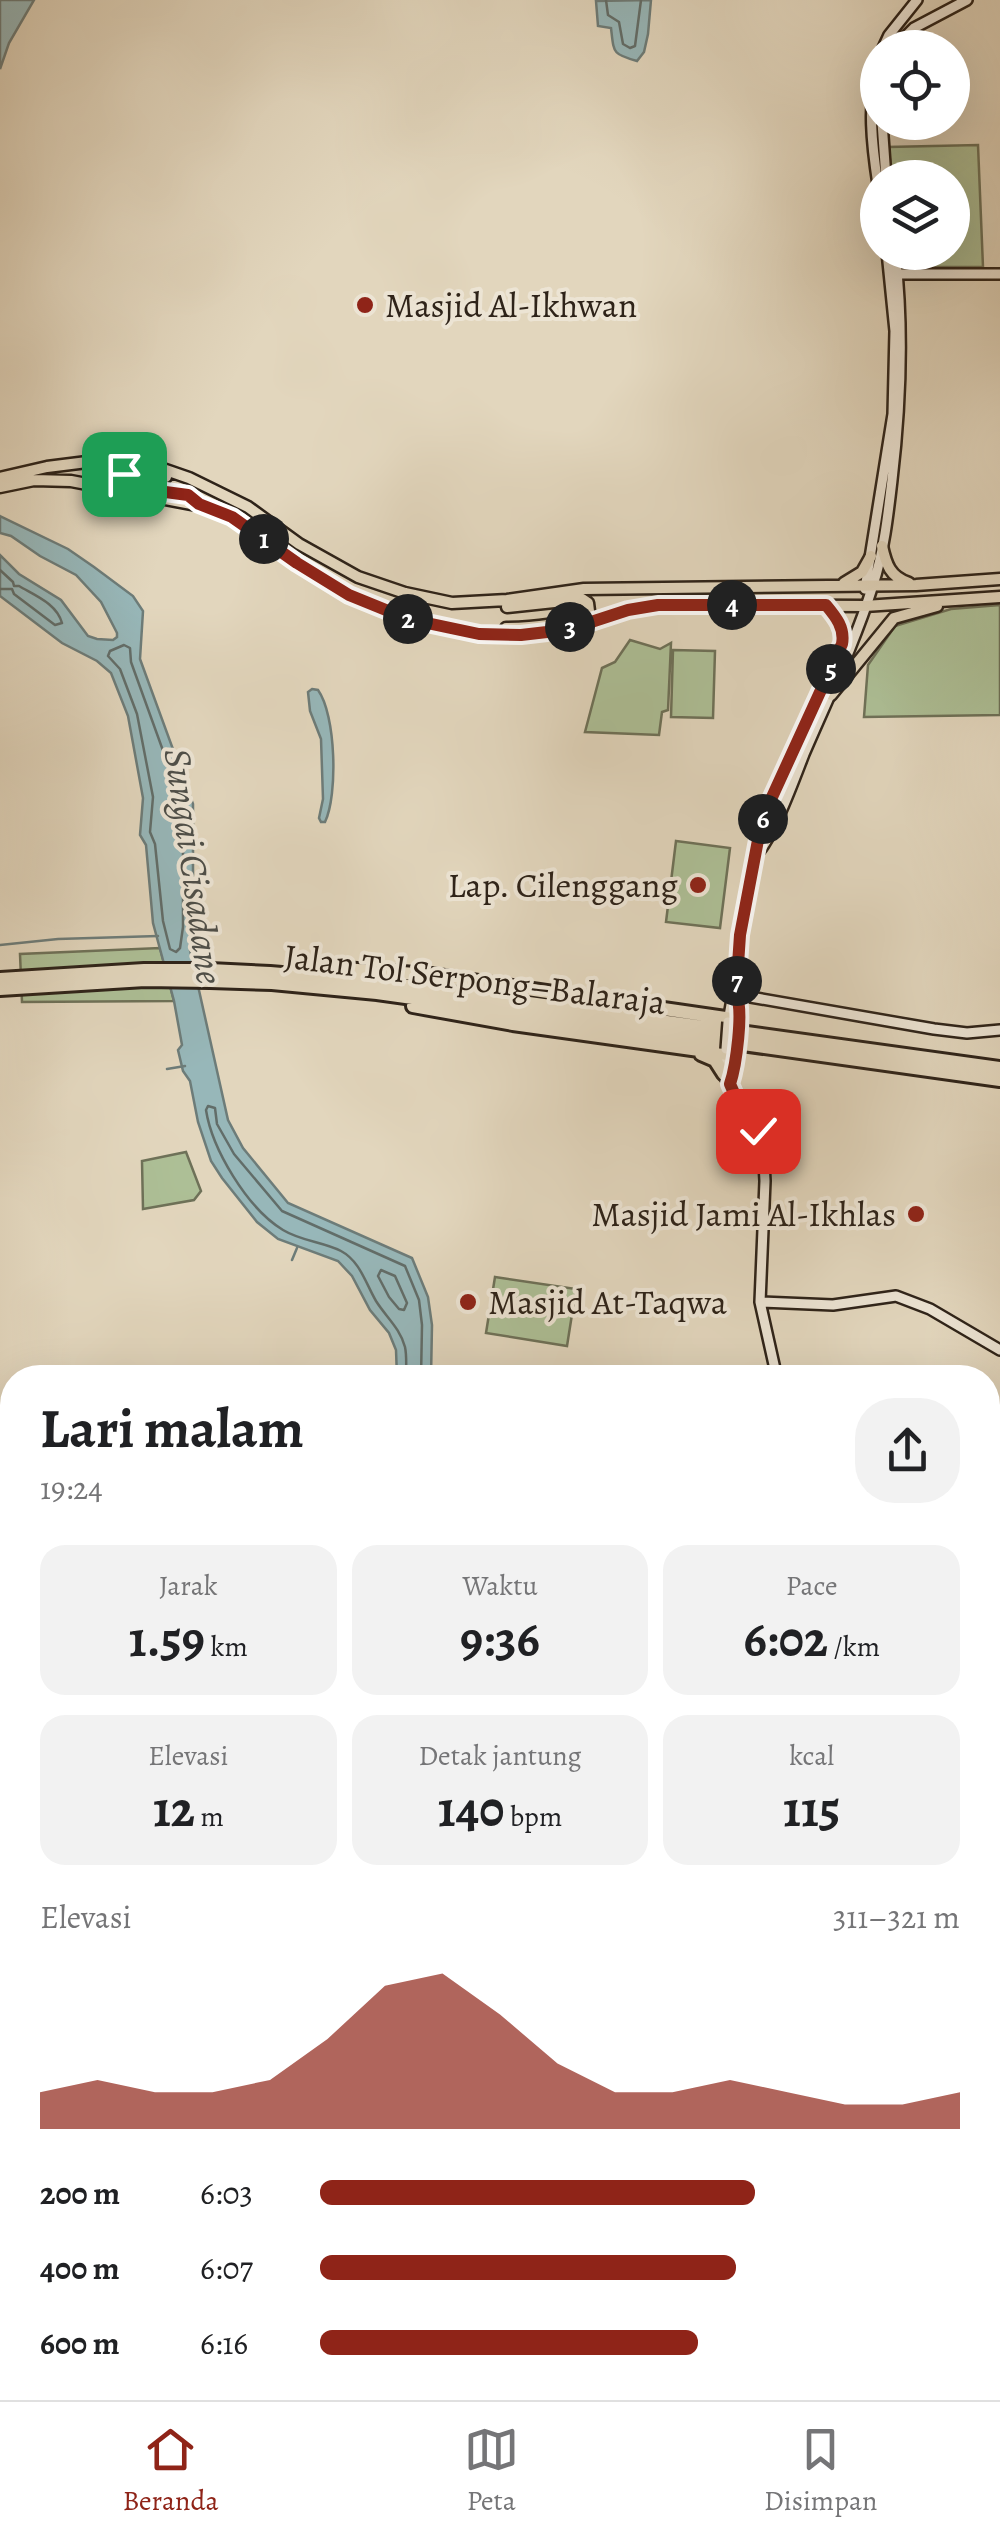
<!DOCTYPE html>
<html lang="id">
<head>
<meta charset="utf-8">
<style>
  body { margin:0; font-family:Alegreya,serif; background:#f2f2f2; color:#202124; height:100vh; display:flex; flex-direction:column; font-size:38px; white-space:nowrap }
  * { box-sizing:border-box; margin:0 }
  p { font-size:32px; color:#757577 }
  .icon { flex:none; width:55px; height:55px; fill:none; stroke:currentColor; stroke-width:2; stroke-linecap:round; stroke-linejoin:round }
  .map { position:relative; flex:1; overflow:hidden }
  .side { position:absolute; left:0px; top:1365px; width:1000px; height:1035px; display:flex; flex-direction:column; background:#fff; border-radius:40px 40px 0 0; box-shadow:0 10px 40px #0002 }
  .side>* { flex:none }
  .fabs { position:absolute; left:860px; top:30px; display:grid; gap:20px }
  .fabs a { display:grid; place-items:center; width:110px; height:110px; border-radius:50%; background:#fff; box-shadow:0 10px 40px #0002; font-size:50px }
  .pin { position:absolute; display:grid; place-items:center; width:85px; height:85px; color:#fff; margin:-42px; border-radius:20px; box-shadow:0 5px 15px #0006 }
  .km { position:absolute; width:50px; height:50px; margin:-25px; border-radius:50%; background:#222; color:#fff; font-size:28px; line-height:50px; text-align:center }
  .round { display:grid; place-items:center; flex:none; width:105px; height:105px; border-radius:40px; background:#f2f2f2 }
  .summary { display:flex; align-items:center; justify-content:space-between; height:170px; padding:0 40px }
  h1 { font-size:55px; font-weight:700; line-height:75px }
  .metrics { display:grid; grid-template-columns:repeat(3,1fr); gap:15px; height:170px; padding:10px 40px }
  .metrics div { display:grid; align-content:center; border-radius:25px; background:#f2f2f2; text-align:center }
  .metrics b { font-size:50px; font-weight:700 }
  .metrics small { font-size:28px; font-weight:400 }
  .metrics p { font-size:28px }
  .chart { height:280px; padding:20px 40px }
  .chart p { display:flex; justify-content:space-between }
  .chart svg { width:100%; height:180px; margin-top:10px; fill:#8f2418; opacity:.7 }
  ul { padding:0 40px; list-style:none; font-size:32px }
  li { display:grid; grid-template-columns:160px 120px 1fr; align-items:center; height:75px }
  li i { height:25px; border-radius:12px; background:#8f2418 }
  .tab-bar { display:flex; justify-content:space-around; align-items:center; height:140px; border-top:2px solid #e0e0e0; background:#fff; font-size:28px; color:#757577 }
  .tab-bar a { display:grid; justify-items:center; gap:5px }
  .tab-bar .selected { color:#8f2418 }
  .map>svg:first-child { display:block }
</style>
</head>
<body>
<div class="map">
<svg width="1000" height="2400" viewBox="0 0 1000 2400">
  <rect width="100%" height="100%" fill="#e2d6bd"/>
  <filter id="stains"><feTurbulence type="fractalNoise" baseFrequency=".002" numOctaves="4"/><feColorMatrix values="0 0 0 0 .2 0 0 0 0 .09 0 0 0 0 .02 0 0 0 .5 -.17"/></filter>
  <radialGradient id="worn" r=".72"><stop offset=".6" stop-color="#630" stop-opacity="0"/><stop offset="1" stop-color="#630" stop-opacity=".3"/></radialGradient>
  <!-- green -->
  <path fill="#adbf96" stroke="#6e7158" stroke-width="2.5" d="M978 145 983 267H907L905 253 952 252V178L893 177 888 147Z
    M1000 605V715L864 717 868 665 895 626 951 609Z
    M630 640 660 649 671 643 668 710 662 712 659 735 585 732 602 668 615 662Z
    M673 650 715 651 713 718 671 717Z
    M676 841 730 848 720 928 666 922Z
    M160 948 174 1001 22 1002 20 954Z
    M186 1152 201 1191 194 1200 143 1209 142 1161Z
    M495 1277 576 1289 567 1346 486 1333Z
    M540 2388H688L692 2400H527Z"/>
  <!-- water -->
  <path fill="#97b7b9" stroke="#6d7c79" stroke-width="2.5" d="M0 0H34L9 43 0 69Z
    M651 0 648 34 644 52 637 61C612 54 614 53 611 28L598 26 596 1Z
    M0 516 68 549 94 567 133 596 143 611 140 659 193 804V928L190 950 228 1120 243 1148 288 1203 412 1258 428 1297 432 1325 431 1377H397L396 1350 389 1333 370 1310 352 1276 338 1261 278 1239 257 1222 222 1178 211 1161 198 1122 190 1081 183 1071 178 1050 182 1045 174 1001 153 923 146 845 140 835 143 798 128 716 111 673 97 661 62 643 0 596V555L19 574 61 600 88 636 97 639 113 640 117 637V633L101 602 76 575 40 556 11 536 0 533Z
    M312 689 318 690C336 715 338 795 325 822H321L319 818 323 799 321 739 310 711 308 692Z"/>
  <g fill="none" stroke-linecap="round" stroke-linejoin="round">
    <!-- shore -->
    <path stroke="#626d69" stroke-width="2.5" d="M606 0 608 15 619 22 623 44 630 48 635 46 641 0
      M0 570 13 582 14 586H19C36 596 57 604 62 623L55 625 14 594 12 589H0
      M124 645 130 648 131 662 183 806V927L180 948 176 952 170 949 163 921 155 844 150 832 153 797 137 714 120 669 108 656 110 651Z
      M381 1270 395 1276 407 1303 404 1310 399 1309 389 1297 378 1276Z
      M406 1378C406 1368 407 1356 405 1347 400 1328 386 1317 376 1301 366 1284 360 1261 341 1251 323 1242 301 1241 283 1230 247 1208 212 1149 206 1110L208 1106 215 1108 217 1124 234 1154 282 1211 405 1266 419 1300 422 1325 421 1378"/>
    <!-- stream -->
    <path stroke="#6d7c79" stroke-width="2.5" d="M0 945 58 939 158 936
      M167 1069 185 1066
      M292 1260 297 1248"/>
    <!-- river -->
    <path stroke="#97b7b9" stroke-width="10" d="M988 1659 1000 1650"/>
    <!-- secondary casing -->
    <g stroke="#2e2319" stroke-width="14">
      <path id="secondary" d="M883 48 889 35 917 0
        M894 48 914 28 967 0
        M878 63C867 103 872 146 878 185
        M882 122 886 178
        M898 274H1000
        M865 589 893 414 895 331 887 252
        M755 856C772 841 795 777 804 754 828 698 855 643 873 585 884 551 888 515 892 480 901 404 904 329 895 252
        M739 995 934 1029 967 1033 1000 1030
        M739 1021 740 1000 736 994 740 935 763 819 843 640 841 626 826 605
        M728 1022 732 999 736 994
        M726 1049 725 1077 741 1109 758 1131 763 1144 765 1181 760 1302 777 1378
        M730 1084 735 1053
        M760 1302 833 1305 896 1296 930 1309 1000 1350
        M0 1878 12 1861
        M804 2400 806 2388"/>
    </g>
    <!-- primary casing -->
    <g stroke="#2e2319" stroke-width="15">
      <path id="primary" d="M166 477 131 471 126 473 123 480 128 487 182 493 198 504
        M0 478 47 467 87 462 130 463 163 469 189 478 248 507 299 544 358 577 405 593 452 603 507 600 584 589 916 585 1000 579
        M0 487 34 480 71 481 212 508C257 525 292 563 333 586 395 621 476 644 547 633 585 626 620 609 658 605L865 606 1000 597
        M882 546C886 564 890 577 909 583
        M844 583 862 572 871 556
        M506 628C529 628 572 625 589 611L588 603 582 599 507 607
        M831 695 894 618 937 606"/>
    </g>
    <!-- highway casing -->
    <g stroke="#2e2319" stroke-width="18">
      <path id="highway" d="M308 970 328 968 431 975 739 1020
        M0 979 144 970H210L270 973 378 982 1000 1068
        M0 989 145 980 210 981 272 983 377 993 1000 1080
        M413 1006 513 1024 735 1055
        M701 1054 715 1060 724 1074"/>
    </g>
    <!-- secondary -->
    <use href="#secondary" stroke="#ece4d4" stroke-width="9"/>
    <!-- primary -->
    <use href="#primary" stroke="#e2d6bd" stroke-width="10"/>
    <!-- highway -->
    <use href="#highway" stroke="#e2d6bd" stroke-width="12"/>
    <!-- secondary-bridge casing -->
    <g stroke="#2e2319" stroke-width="14" stroke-linecap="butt">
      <path id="secondary-bridge" d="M726 1049 728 1022
        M735 1050 738 1023"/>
    </g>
    <!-- secondary-bridge -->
    <use href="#secondary-bridge" stroke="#ece4d4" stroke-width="9"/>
  </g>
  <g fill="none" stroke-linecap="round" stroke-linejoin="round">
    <!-- route casing -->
    <g stroke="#fff" stroke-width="20">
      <path id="route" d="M124 474 123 481 128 487 188 495 199 504 232 517 297 563 349 595 408 619 479 634 521 635 547 632 582 625 628 610 658 605H826C836 617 845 628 842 644L762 819 740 935 736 994C744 1010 736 1066 730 1084L741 1109 758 1131"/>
    </g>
    <!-- route -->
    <use href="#route" stroke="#8f2418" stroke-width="12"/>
  </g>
  <!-- markers -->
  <g fill="#8f2418" stroke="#ece4d4" stroke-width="4">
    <circle cx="365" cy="305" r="10"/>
    <circle cx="698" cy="885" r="10"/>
    <circle cx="916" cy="1214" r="10"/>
    <circle cx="468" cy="1302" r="10"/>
  </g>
  <g text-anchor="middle" stroke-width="8" stroke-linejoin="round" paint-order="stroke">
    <!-- poi labels -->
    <g font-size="35" fill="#2e2319" stroke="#ece4d4" text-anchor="start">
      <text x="385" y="317">Masjid Al-Ikhwan</text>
      <text x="678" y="897" text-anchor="end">Lap. Cilenggang</text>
      <text x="896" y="1226" text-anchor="end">Masjid Jami Al-Ikhlas</text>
      <text x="488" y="1314">Masjid At-Taqwa</text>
    </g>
    <!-- street labels -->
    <g font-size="35" fill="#2e2319" stroke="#ece4d4">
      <text transform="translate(475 979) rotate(7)" y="12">Jalan Tol Serpong–Balaraja</text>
    </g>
    <!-- water labels -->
    <g font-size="38" font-style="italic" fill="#4e4f49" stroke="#ece4d4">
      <text transform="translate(194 866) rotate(82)" y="13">Sungai Cisadane</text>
    </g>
  </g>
  <rect width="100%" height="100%" filter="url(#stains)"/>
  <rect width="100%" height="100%" fill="url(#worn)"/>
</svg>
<div class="fabs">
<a><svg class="icon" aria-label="locate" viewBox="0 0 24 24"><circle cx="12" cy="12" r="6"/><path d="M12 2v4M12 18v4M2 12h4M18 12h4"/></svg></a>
<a><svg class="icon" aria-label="layers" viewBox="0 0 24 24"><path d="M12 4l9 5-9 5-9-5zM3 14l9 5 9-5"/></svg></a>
</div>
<div class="pin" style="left:124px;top:474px;background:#1e9e55"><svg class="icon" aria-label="arrive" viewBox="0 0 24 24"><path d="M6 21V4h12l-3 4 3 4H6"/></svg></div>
<div class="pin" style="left:758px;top:1131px;background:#d93025"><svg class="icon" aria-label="check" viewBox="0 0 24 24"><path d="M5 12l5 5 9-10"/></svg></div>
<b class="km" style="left:264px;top:539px">1</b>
<b class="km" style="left:408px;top:619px">2</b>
<b class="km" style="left:570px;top:627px">3</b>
<b class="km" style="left:732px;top:605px">4</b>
<b class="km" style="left:831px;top:669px">5</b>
<b class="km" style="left:763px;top:819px">6</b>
<b class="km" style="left:737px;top:981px">7</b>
<section class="side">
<div class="summary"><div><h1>Lari malam</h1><p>19:24</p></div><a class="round"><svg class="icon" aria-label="share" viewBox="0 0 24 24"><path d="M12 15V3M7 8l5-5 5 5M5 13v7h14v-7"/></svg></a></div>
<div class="metrics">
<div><p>Jarak</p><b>1.59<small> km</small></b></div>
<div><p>Waktu</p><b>9:36</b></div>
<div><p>Pace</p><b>6:02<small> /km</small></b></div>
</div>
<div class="metrics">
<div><p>Elevasi</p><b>12<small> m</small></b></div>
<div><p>Detak jantung</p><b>140<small> bpm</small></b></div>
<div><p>kcal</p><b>115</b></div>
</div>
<div class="chart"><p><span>Elevasi</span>311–321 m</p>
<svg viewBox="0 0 160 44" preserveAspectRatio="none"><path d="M0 44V35L10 32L20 35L30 35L40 32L50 22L60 9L70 6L80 16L90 28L100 35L110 35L120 32L130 35L140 38L150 38L160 35V44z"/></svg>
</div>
<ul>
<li><b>200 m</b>6:03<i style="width:68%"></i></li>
<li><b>400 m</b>6:07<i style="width:65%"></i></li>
<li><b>600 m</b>6:16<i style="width:59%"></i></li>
</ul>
</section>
</div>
<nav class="tab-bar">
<a class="selected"><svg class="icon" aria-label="home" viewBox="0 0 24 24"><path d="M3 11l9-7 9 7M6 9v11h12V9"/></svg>Beranda</a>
<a><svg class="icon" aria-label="map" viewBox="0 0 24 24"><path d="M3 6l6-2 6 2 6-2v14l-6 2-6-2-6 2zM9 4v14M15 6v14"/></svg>Peta</a>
<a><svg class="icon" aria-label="saved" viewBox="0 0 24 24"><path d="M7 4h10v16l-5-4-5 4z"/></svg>Disimpan</a>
</nav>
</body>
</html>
